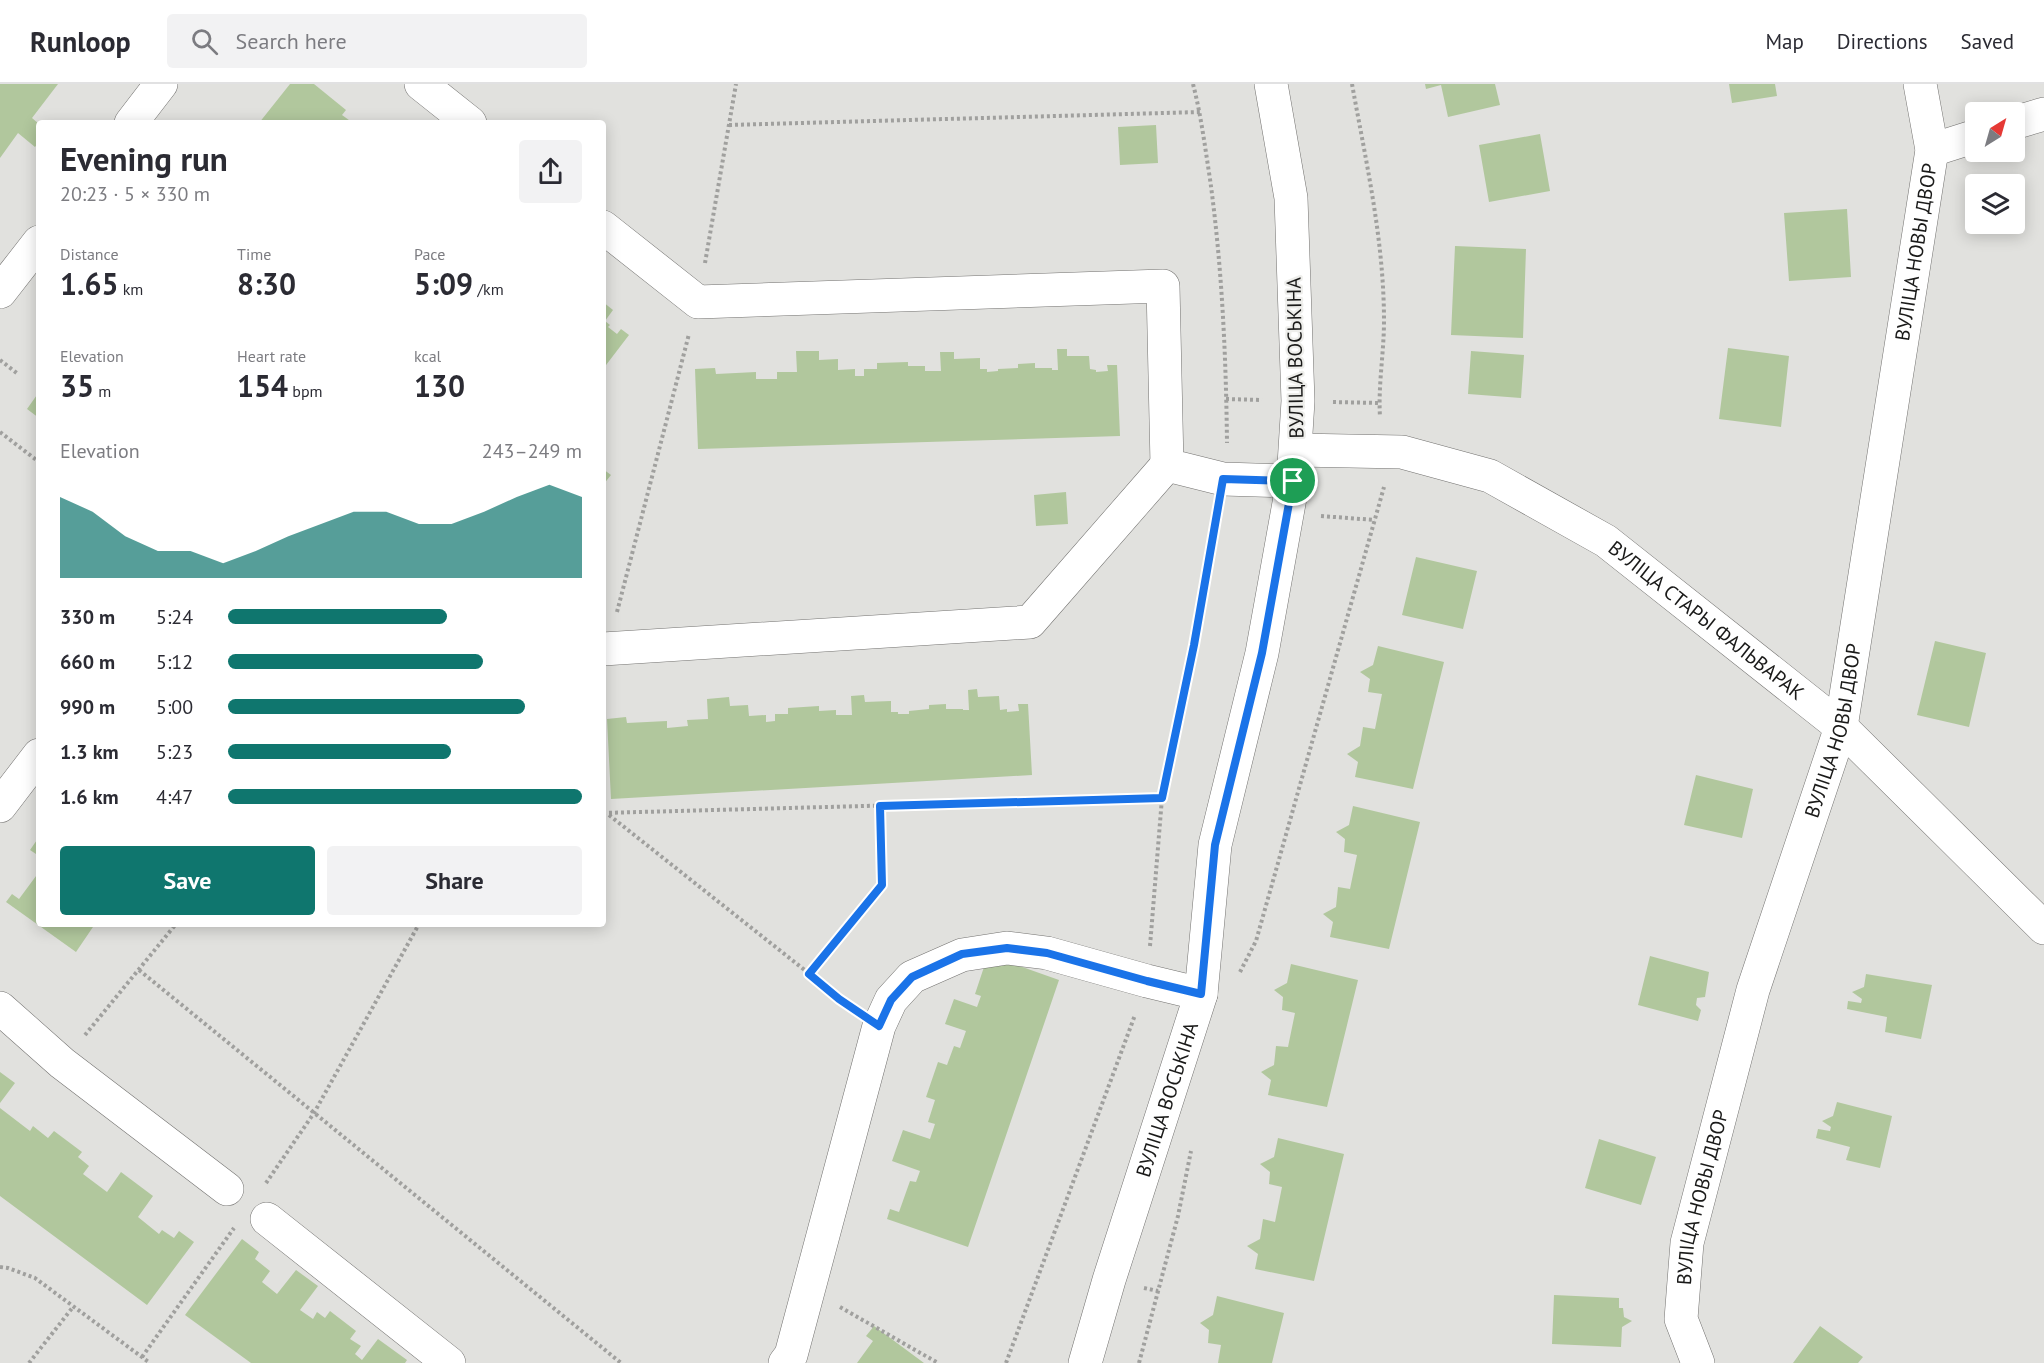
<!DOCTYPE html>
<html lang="en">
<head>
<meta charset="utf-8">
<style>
  body { margin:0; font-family:"PT Sans",sans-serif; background:#f2f2f3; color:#2b2b33; height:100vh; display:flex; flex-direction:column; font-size:22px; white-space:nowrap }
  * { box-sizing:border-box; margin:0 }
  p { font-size:20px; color:#7c7c81 }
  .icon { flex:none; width:33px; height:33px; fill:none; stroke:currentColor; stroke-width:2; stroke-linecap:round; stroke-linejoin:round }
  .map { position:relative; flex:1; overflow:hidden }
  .details { position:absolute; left:36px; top:36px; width:570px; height:807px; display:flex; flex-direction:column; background:#fff; border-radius:6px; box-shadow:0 3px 15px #0003 }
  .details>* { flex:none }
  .needle { width:39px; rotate:37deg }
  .controls { position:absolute; left:1965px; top:18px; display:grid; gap:12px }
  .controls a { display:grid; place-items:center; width:60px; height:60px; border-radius:6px; background:#fff; box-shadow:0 3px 15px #0003; font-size:30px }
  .pin { position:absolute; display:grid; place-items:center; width:51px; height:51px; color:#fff; margin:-26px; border:3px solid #fff; border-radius:50%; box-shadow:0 2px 6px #0007 }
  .round { display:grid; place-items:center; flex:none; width:63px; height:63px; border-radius:6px; background:#f2f2f3 }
  .summary { display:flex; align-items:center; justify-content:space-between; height:102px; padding:0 24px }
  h1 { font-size:33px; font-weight:700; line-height:45px }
  .figures { display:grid; grid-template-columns:repeat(3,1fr); gap:9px; height:102px; padding:6px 24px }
  .figures div { display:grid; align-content:center }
  .figures b { font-size:30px; font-weight:700 }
  .figures small { font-size:16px; font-weight:400 }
  .figures p { font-size:16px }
  .chart { height:168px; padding:12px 24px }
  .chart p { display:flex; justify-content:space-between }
  .chart svg { width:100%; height:108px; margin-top:6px; fill:#0f766e; opacity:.7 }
  .button { display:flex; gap:12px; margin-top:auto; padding:12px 24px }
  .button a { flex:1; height:69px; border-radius:6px; background:#0f766e; color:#fff; font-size:24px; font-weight:700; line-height:69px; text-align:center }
  .button a+a { background:#f2f2f3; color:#2b2b33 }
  ul { padding:0 24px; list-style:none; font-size:20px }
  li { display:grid; grid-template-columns:96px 72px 1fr; align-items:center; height:45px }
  li i { height:15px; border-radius:8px; background:#0f766e }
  header { display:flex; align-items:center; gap:36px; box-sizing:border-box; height:84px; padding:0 30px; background:#fff; border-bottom:2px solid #e1e1e2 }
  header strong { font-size:28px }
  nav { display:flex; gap:33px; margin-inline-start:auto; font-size:21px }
  .search { width:420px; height:54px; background:#f2f2f3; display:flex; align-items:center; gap:15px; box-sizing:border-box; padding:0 21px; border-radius:6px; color:#7c7c81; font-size:22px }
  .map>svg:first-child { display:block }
</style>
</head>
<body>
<header>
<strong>Runloop</strong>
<div class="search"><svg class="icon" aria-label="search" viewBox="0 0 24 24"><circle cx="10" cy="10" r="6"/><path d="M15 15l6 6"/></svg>Search here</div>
<nav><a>Map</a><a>Directions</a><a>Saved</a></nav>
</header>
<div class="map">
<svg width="2044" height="1279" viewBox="0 0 2044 1279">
  <rect width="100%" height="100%" fill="#e1e1de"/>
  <!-- building -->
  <path fill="#b1c79d" d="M0 0H58L32 34 39 40V58L35 63 18 49 0 74Z
    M290 0H314L346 26 342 31 353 39H259Z
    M1425 0H1495L1500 21 1448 33 1441 1 1426 5Z
    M1729 0H1775L1777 12 1732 19Z
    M1156 41 1158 79 1120 81 1118 43Z
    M1540 50 1550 107 1489 118 1479 61Z
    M1847 125 1851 193 1789 197 1784 129Z
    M1455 162 1526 165 1523 254 1451 251Z
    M603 218 613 226 605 237 610 241 608 243 617 250 621 245 629 251 603 285Z
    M1728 264 1789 272 1781 343 1719 335Z
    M1057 265H1067V272H1089L1090 285 1096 286V288L1108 287 1107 281H1117L1120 352 698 365 695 285 715 284 716 290 756 288V295H777V288H797L796 267H819V276L838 275V286L855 285V292H864V285H877V279L908 278V282H925V287H941L940 268H954V275L980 274V285H987V288L998 287V285L1018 284V280L1035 279V284H1052V286H1058Z
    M1471 267 1524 271 1521 314 1468 310Z
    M39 308V334L27 325Z
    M603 385 611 391 603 401Z
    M1066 408 1068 440 1036 442 1034 411Z
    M1416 473 1477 487 1463 545 1402 531Z
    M1935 557 1986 569 1969 643 1917 631Z
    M1378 562 1444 578 1413 705 1355 693 1358 678 1347 670 1360 662 1363 643 1375 645 1382 610 1368 608 1370 595 1360 588 1373 581Z
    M977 605 978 613 999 612 1000 626 1007 625V628L1019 627 1018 620H1028L1032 691 611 715 607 635 626 633 627 639 667 637V644L688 642 687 636 708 635 707 615 729 613 730 622 748 621 749 632 766 631V638L775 637V630H788V624L819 622V627L836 626V631H852L851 612 864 611 865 618 891 617V628H898V630H909V627L929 625V621L946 620V625H963V626H969L968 606Z
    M1696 691 1753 705 1742 754 1684 741Z
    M1353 722 1420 738 1389 865 1330 853 1333 838 1323 830 1336 823 1338 803 1350 805 1357 771 1344 768 1345 755 1336 748 1349 741Z
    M39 753V772L30 766Z
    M39 788V840H95L76 868 6 818 12 810 19 815Z
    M980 868 1059 896 968 1163 887 1135 890 1125 899 1128 910 1097 916 1098 920 1087 892 1077 903 1046 930 1055 935 1040 928 1038 935 1016 926 1013 938 978 947 981 954 962 960 964 966 947 945 940 954 915 977 923 981 912 975 910 984 883Z
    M1650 872 1709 888 1705 913 1697 914 1696 921 1701 926 1698 937 1638 921Z
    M1291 880 1358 896 1327 1023 1268 1011 1271 996 1261 988 1274 981 1276 962 1288 963 1295 929 1282 926 1283 913 1274 906 1287 899Z
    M1866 890 1932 901 1921 955 1885 948 1887 933 1847 925 1848 917 1861 919 1862 915 1852 908 1864 903Z
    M0 988 15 999 0 1019Z
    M1837 1018 1892 1032 1880 1084 1846 1076 1850 1063 1816 1054 1818 1045 1830 1047 1831 1043 1822 1037 1833 1032Z
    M0 1024 30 1047 33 1042 48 1054 54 1047 82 1068 78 1073 89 1082 83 1090 107 1108 121 1088 153 1112 138 1133 159 1150 162 1146 174 1154 179 1147 194 1158 147 1221 0 1112Z
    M1278 1054 1344 1070 1314 1197 1255 1185 1258 1170 1247 1162 1260 1155 1263 1135 1275 1138 1282 1103 1269 1100 1270 1088 1260 1080 1274 1073Z
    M1599 1055 1656 1073 1641 1121 1585 1104Z
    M242 1155 259 1168 255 1175 270 1187 262 1198 277 1210 296 1186 318 1202 300 1226 313 1235 317 1228 325 1234 330 1227 356 1247 350 1255 361 1262 355 1270 362 1276 378 1255 407 1276 405 1279H251L185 1231Z
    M1554 1211 1619 1214V1224H1623L1624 1233 1632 1237 1622 1243 1621 1263 1552 1260Z
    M1217 1212 1284 1229 1272 1279H1218L1221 1261 1208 1259 1209 1246 1200 1239 1213 1231Z
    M874 1242 924 1279H857L873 1257 866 1252Z
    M1820 1242 1863 1273 1858 1279H1793Z"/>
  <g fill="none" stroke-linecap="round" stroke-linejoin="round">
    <!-- minor casing -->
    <g stroke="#737270" stroke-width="34">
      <g id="minor">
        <path d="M421 0 470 39"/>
        <path d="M131 39 161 0"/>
        <path d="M2014 39 2044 30"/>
        <path d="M1932 66 1976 52"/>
        <path d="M603 143 698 218 1163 202 1167 381 1223 395 1293 397"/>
        <path d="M0 208 39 158"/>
        <path id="s1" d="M1296 366 1402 368 1490 392 1606 457 1841 643 2044 844"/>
        <path d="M603 565 1030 538 1167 381"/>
        <path d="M0 722 39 671"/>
        <path d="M0 924 62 979 227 1105"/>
        <path d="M267 1135 449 1279"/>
        <path d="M785 1279 791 1271 879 942 891 916 912 893 962 871 1007 864 1047 869 1147 897 1201 910"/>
        <path id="s2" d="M1085 1279 1109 1196 1201 910 1215 761 1262 569 1293 397 1298 317 1291 114 1271 0"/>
        <path id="s3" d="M1698 1279 1681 1235 1687 1159 1753 906 1841 643 1932 66 1920 0"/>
      </g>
    </g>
    <!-- path -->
    <path stroke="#a0a09e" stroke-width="4" stroke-dasharray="3 3" stroke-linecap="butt" d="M1193 0C1201 31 1205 63 1210 95 1222 182 1226 271 1227 359
      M1352 0C1366 78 1384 156 1384 237 1384 269 1378 301 1380 333
      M729 41 1200 28
      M705 179 736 0
      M0 276 18 290
      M1226 315 1262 316
      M1333 318 1379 319
      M0 348 39 378
      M1321 432 1375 436
      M617 528 689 250
      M603 729 1162 714
      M609 731 850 922
      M1150 862 1162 714 1194 561 1216 428
      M139 886 621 1279
      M1240 888 1256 857 1384 403
      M809 890 882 801 880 722
      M85 951 176 840
      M266 1099 314 1029 419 840
      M0 1183 8 1184 35 1194 150 1279
      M1144 1204 1158 1207
      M840 1223 938 1279
      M142 1273 234 1144
      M29 1279 73 1223
      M1006 1279 1135 931
      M1139 1279 1178 1132 1191 1067"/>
    <!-- minor -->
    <use href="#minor" stroke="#fff" stroke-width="33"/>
  </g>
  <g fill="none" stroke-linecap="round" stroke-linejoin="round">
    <!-- route casing -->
    <g stroke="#fff" stroke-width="12">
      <path id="route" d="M1223 395 1293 397 1262 569 1215 761 1201 910 1147 897 1047 869 1007 864 962 870 912 893 891 916 879 942 839 915 809 890 882 801 880 722 1162 714 1194 561Z"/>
    </g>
    <!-- route -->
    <use href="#route" stroke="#1a73e8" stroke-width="8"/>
  </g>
  <g text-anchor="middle" stroke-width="4.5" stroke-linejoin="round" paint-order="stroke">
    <!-- street labels -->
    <g font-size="20" fill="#1a1a19" stroke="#eeeeeb">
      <text dy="7" stroke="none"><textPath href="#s3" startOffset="1143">ВУЛІЦА НОВЫ ДВОР</textPath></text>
      <text transform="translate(1295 274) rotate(-91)" y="7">ВУЛІЦА ВОСЬКІНА</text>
      <text dy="7" stroke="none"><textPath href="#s1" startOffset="458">ВУЛІЦА СТАРЫ ФАЛЬВАРАК</textPath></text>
      <text dy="7" stroke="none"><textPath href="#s3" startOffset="657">ВУЛІЦА НОВЫ ДВОР</textPath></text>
      <text dy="7" stroke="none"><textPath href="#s2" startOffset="276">ВУЛІЦА ВОСЬКІНА</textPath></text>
      <text dy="7" stroke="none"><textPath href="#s3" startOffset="171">ВУЛІЦА НОВЫ ДВОР</textPath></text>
    </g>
  </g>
</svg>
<div class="controls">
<a><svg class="needle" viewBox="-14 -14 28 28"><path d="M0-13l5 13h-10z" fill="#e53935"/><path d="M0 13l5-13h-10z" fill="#7c7c81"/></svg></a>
<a><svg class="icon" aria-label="layers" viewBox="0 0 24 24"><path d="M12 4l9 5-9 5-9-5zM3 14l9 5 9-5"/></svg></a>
</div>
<div class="pin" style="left:1293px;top:397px;background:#1e9e55"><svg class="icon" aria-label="arrive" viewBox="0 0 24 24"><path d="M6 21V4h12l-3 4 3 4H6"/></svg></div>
<section class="details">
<div class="summary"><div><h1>Evening run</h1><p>20:23 · 5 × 330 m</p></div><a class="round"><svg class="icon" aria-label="share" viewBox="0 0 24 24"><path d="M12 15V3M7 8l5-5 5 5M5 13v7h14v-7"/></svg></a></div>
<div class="figures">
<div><p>Distance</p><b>1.65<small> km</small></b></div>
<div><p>Time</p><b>8:30</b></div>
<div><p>Pace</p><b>5:09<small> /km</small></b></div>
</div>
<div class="figures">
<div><p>Elevation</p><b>35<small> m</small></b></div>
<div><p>Heart rate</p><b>154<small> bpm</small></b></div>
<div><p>kcal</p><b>130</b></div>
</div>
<div class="chart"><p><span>Elevation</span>243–249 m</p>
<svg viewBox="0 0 160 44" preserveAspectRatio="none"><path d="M0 44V11L10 17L20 27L30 33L40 33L50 38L60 33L70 27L80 22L90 17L100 17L110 22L120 22L130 17L140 11L150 6L160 11V44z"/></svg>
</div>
<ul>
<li><b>330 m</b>5:24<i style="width:62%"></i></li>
<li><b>660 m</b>5:12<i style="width:72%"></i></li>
<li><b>990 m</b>5:00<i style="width:84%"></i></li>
<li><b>1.3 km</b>5:23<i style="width:63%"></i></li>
<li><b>1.6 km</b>4:47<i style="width:100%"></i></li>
</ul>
<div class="button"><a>Save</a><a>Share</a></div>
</section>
</div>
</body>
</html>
